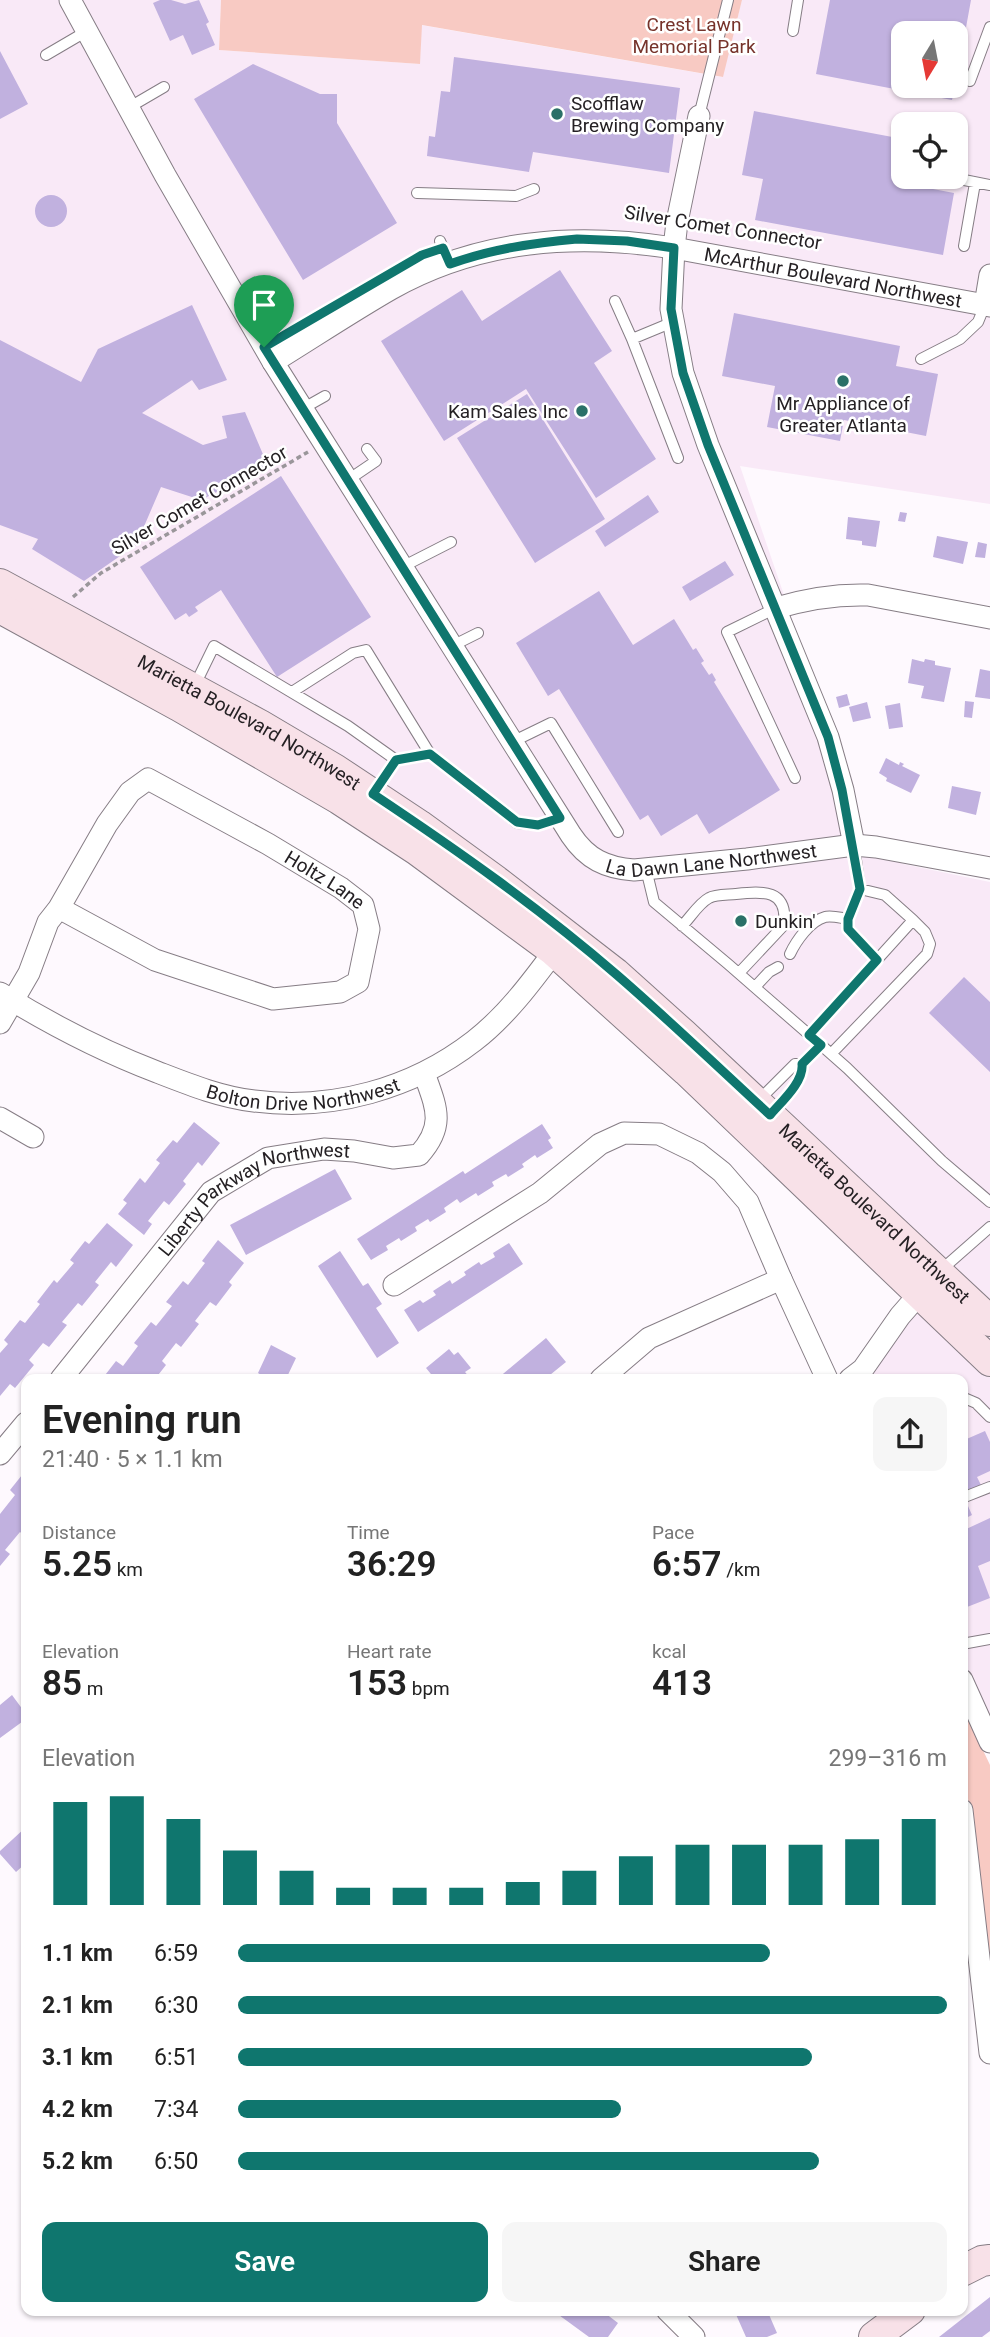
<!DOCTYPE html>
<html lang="en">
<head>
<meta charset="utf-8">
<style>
  body { margin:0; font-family:Roboto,sans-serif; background:#f6f6f6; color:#222; height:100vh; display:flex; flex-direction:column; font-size:26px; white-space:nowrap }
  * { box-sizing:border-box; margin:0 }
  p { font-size:23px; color:#767676 }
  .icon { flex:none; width:38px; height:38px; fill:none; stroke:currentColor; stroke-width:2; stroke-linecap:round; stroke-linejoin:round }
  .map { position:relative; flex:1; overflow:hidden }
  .sheet { position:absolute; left:21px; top:1374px; width:947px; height:942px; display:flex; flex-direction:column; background:#fff; border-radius:14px; box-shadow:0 2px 5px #0004 }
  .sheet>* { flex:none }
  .needle { width:46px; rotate:190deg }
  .buttons { position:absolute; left:891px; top:21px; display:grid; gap:14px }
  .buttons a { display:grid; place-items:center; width:77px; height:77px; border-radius:14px; background:#fff; box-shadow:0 2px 5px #0004; font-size:35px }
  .pin { position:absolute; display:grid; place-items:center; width:60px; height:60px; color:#fff; margin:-72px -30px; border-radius:50% 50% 50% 0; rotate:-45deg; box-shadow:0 0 7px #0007 }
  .pin .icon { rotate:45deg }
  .round { display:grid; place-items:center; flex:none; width:74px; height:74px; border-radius:14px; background:#f6f6f6 }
  .headline { display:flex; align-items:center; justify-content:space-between; height:119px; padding:0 21px }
  h1 { font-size:38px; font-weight:600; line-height:52px }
  .stats { display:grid; grid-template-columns:repeat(3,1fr); gap:10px; height:119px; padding:7px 21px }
  .stats div { display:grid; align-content:center }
  .stats b { font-size:35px; font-weight:600 }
  .stats small { font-size:19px; font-weight:400 }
  .stats p { font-size:19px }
  .chart { height:196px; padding:14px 21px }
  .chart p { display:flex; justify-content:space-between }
  .chart svg { width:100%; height:126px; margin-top:7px; stroke:#0f766e; stroke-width:6 }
  .button { display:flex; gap:14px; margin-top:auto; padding:14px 21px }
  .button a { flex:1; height:80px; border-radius:14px; background:#0f766e; color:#fff; font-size:28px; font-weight:600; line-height:80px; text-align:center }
  .button a+a { background:#f6f6f6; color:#222 }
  ul { padding:0 21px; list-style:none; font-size:23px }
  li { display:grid; grid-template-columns:112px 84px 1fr; align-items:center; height:52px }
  li i { height:18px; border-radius:9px; background:#0f766e }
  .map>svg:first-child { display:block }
</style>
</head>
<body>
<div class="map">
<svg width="990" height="2337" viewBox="0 0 990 2337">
  <rect width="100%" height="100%" fill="#fef9fe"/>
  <!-- built -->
  <path fill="#f9e9f7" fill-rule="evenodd" d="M0 0H221L219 50 420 64 421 25 722 77 742 0H990V504L740 466 786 601 862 842 903 864 990 882V1719L963 1665 962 1379H852L932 1287 400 843 0 602ZM903 33H956V86H903ZM903 124H956V177H903Z"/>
  <!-- green -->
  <path fill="#f8cac3" d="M221 0H742L723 77 422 25 420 64 219 50Z
    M962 1706 990 1765V2024L963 1747Z"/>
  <!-- building -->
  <path fill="#c1b1df" d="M160 0H171L185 4 199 0 209 22 206 24 215 45 192 55 183 35 170 41 153 3Z
    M830 0H971L957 77 956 33H903V86H955L952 100 816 74Z
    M0 51 28 104 0 119Z
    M454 57 680 88 669 173 533 152 529 172 427 156 429 136 435 137 441 91 450 92Z
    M253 64 320 94H337V123L397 223 303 280 194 99Z
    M754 111 903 139V177H935L933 189 954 193 943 255 755 220 763 179 742 175Z
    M35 211a16 16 0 1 1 32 0a16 16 0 1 1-32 0Z
    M560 270 612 351 594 363 656 459 596 498 526 389 444 441 381 341 462 290 482 321Z
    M192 305 227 380 199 390 192 380 142 413 203 445 227 438 222 416 245 412 268 466 201 500 161 487 136 545 84 581 32 549 38 539 0 525V340L81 382 98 349Z
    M734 313 900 346 896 366 938 374 926 436 844 420 840 441 767 427 775 386 722 376Z
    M527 394 605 519 535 563 457 438Z
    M281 476 371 617 277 677 221 590 195 607 198 611 189 617 186 613 175 620 140 567Z
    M648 495 659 512 605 547 595 531Z
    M900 512 907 513 905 522 898 521Z
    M848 517 880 521 876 547 862 545V541L846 539Z
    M937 536 968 542 963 564 933 557Z
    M978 542 987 544 985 558 975 557Z
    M725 561 734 575 690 601 682 587Z
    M599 591 633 645 674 619 693 650 696 648 704 661 701 663 709 675 712 673 716 680 714 682 780 790 709 834 697 814 661 836 648 815 640 820 559 689 548 696 516 643Z
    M912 659 924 662 925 659 935 661V665L951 668 944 702 921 698 924 686 908 683Z
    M980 669 990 671V699L975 697Z
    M847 694 850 705 839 708 836 697Z
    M965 701 974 702 972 718 964 717Z
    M867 702 871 718 853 722 849 707Z
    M900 703 903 727 889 729 885 706Z
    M886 758 899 765 900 762 904 764 902 766 920 775 911 793 886 781 887 778 879 773Z
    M952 786 981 792 976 815 948 808Z
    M964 977 990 1002V1072L929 1013Z
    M194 1122 220 1143 202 1166 198 1162 183 1181 186 1184 169 1205 164 1201 148 1221 152 1224 144 1235 118 1214 127 1203 123 1200 140 1178 145 1183 160 1163 156 1160 173 1140 177 1143Z
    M542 1124 551 1138 548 1140 553 1148 537 1158 535 1155 522 1164 524 1167 508 1177 506 1174 492 1182 494 1186 478 1196 476 1193 460 1203 457 1199 444 1208 446 1212 430 1222 428 1219 415 1227 417 1231 401 1241 399 1238 386 1246 388 1250 371 1260 357 1239 463 1171 465 1174Z
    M335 1169 352 1199 246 1255 230 1225Z
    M107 1223 133 1245 116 1267 111 1262 95 1282 99 1285 82 1306 78 1303 62 1322 67 1325 49 1347 43 1343 29 1360 34 1365 15 1388 10 1384 0 1396V1353L8 1344 4 1340 20 1320 25 1323 40 1304 37 1302 54 1280 57 1283 74 1263 70 1260 85 1241 89 1244Z
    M218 1240 244 1263 229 1282 232 1285 216 1306 210 1302 195 1321 199 1324 181 1347 176 1343 162 1361 166 1365 155 1379H102L116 1361 123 1366 138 1346 134 1343 151 1322 156 1326 172 1306 166 1302 183 1281 188 1285 205 1263 202 1261Z
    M509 1243 523 1264 418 1332 404 1310 420 1300 423 1303 436 1295 433 1291 450 1280 452 1284 466 1275 464 1272 479 1262 481 1265 495 1257 493 1253Z
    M340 1251 363 1286 368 1283 382 1304 376 1308 399 1343 377 1358 318 1266Z
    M546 1338 566 1362 545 1379H497Z
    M271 1345 296 1358 286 1379H259L261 1375 258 1373Z
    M449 1349 454 1355 458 1352 471 1368 465 1372 471 1379H435L426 1368Z
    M985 1431 990 1442V1471L977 1477 983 1489 969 1495 962 1482V1441Z
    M26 1470V1534L25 1536 20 1532 5 1550 10 1554 0 1566V1514L15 1495 10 1490Z
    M968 1506 972 1515 966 1518 962 1508Z
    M990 1518V1561L978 1566 990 1598 962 1609V1531Z
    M12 1695 26 1714V1719L0 1738V1705Z
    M26 1827V1863L16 1872 0 1854V1851Z
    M990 2297V2331L982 2337H939Z
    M552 2310H601L618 2323 608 2337H589Z
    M734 2310H767L777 2333 767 2337H746Z"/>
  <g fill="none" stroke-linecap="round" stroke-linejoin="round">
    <!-- lane casing -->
    <g stroke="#867d85" stroke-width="12">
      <path id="lane" d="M793 31 798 0
        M46 55 87 31
        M970 81 990 27
        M128 108 164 87
        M699 116 728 0
        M949 177 990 185
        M417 193 516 196 534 189
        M440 241 450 264
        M964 246 975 183
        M615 301 632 339
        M673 322 632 339 678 458
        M921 359 960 339 978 322 985 305
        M302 409 325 396
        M348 480 376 461 367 449
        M402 567 451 542
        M776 608 727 632 795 778
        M452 646 478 633
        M194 687 214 646 348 726 396 760 374 792
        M292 692 353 653 366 650 430 754
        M512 742 551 723 618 832
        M396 760 430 754 517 823 538 825 560 818
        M854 845 860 889 848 919V928L877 960
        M646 869 654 902 728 964 821 1045
        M682 926C690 918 699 903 709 898 716 894 729 895 736 894 763 891 788 889 784 925L739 973
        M790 954C796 941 810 921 825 917 831 915 841 918 848 919
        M755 987 769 972 778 967
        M809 1035 913 920
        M831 1054 927 954 930 944 925 932 913 920 885 895 860 889
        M759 1100 795 1064H802L821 1045 847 1068 942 1161 990 1202
        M771 1113C782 1100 804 1082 802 1064
        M940 1271 990 1227
        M962 1397 976 1403 990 1417
        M962 1498 990 1487
        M962 1644 990 1639"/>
    </g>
    <!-- street casing -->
    <g stroke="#867d85" stroke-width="23">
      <g id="street">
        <path id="s1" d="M70 0 165 175 273 362 571 835C587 859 606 868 634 870L747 859 854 845 876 847 990 868"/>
        <path d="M699 116 677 222 674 248 671 309 683 373 708 445 828 737 843 790 854 845"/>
        <path d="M985 305 990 275"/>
        <path id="s2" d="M273 362C312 338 351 312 391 289 480 239 575 233 674 248L990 306"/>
        <path d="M776 608C806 599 836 594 868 595L990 618"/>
        <path id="s3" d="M0 993C50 1024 102 1051 157 1072 188 1084 220 1097 254 1101 332 1111 412 1089 474 1041 509 1014 536 976 562 941"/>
        <path id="s4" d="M0 1023 29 973 48 922 59 908 107 824 130 792 148 779 268 844 341 888 363 905 369 929 358 982 340 992 273 999 155 960 59 908"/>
        <path d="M0 1118 33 1137"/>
        <path d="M394 1285 540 1193 600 1144 624 1133 659 1134 698 1153 722 1172 748 1202 781 1279 827 1379"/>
        <path id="s5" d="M61 1379 211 1192 268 1158 324 1149 354 1151 393 1158 419 1155C446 1125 436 1107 424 1073"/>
        <path d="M601 1379 649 1338 781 1279"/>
        <path d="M850 1379 863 1369 900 1316 928 1284"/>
        <path d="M0 1454 26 1423"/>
        <path d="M962 1680 990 1742"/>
        <path d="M962 1810 990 2053"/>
        <path d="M667 2310 694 2337"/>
      </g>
    </g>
    <!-- secondary casing -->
    <g stroke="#867d85" stroke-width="32">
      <g id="secondary">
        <path id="s6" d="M0 584 260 725 336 770 419 825 496 881 615 973 683 1034 990 1321"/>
        <path d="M0 608 179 706 339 799 417 850 554 951 687 1071 990 1361"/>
        <path d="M962 2271 982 2261 990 2260"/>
        <path d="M874 2337 910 2310"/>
      </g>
    </g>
    <!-- path -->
    <path stroke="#9a969a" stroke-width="3.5" stroke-dasharray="5 3.5" stroke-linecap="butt" d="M73 597 101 573 308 452"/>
    <!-- lane -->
    <use href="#lane" stroke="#fff" stroke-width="10"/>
    <!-- street -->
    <use href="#street" stroke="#fff" stroke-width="21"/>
    <!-- secondary -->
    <use href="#secondary" stroke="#f8e1e8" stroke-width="30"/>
  </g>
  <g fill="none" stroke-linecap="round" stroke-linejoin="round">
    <!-- route casing -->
    <g stroke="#fff" stroke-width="14">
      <path id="route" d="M577 239 627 241 674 248 671 309 683 373 708 445 828 737 842 790 860 889 848 919V929L877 960 809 1035 821 1045 802 1064C804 1082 781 1102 770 1115 719 1068 669 1020 617 975 541 909 457 850 373 794L396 760 430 754 517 822 538 825 560 818 264 347 422 255 443 248 450 264C492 249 533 243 577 239Z"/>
    </g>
    <!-- route -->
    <use href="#route" stroke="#0f766e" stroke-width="9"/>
  </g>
  <!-- markers -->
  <g fill="#2a7067" stroke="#fff" stroke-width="2.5">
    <circle cx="557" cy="114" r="7"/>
    <circle cx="843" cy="381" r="7"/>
    <circle cx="582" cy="411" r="7"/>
    <circle cx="741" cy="921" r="7"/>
  </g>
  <g text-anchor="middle" stroke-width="5" stroke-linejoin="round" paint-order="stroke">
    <!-- park labels -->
    <g font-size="19" fill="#76332b" stroke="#fff">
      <text x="694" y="31">Crest Lawn<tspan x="694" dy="22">Memorial Park</tspan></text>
    </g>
    <!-- poi labels -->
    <g font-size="19" fill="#252124" stroke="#fff" text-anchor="start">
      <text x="571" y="110">Scofflaw<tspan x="571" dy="22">Brewing Company</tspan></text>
      <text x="843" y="410" text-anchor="middle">Mr Appliance of<tspan x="843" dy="22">Greater Atlanta</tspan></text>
      <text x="568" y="418" text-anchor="end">Kam Sales Inc</text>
      <text x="755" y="928">Dunkin'</text>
    </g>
    <!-- street labels -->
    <g font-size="19" fill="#252124" stroke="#fff">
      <text transform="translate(723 227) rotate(9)" y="7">Silver Comet Connector</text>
      <text dy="7" stroke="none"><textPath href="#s2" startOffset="592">McArthur Boulevard Northwest</textPath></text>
      <text transform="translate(199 500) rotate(-30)" y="7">Silver Comet Connector</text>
      <text dy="7" stroke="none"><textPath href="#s6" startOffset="285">Marietta Boulevard Northwest</textPath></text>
      <text dy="7" stroke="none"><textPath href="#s1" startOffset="1127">La Dawn Lane Northwest</textPath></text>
      <text dy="7" stroke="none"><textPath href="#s4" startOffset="492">Holtz Lane</textPath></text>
      <text dy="7" stroke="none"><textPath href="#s3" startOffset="327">Bolton Drive Northwest</textPath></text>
      <text dy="7" stroke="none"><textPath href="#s5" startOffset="275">Liberty Parkway Northwest</textPath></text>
      <text dy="7" stroke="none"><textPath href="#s6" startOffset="1083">Marietta Boulevard Northwest</textPath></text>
    </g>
  </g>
</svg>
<div class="buttons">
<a><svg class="needle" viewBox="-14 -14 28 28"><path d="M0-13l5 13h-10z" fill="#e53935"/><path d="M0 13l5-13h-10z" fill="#767676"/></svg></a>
<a><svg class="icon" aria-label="locate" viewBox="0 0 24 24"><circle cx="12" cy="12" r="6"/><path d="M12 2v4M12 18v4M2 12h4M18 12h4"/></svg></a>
</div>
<div class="pin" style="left:264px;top:347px;background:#1e9e55"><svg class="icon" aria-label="arrive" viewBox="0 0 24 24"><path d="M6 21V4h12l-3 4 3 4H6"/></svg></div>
<section class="sheet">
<div class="headline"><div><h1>Evening run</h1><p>21:40 · 5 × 1.1 km</p></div><a class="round"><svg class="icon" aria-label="share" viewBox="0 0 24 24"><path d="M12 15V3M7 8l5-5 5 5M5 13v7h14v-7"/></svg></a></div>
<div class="stats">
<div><p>Distance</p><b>5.25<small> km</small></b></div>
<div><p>Time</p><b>36:29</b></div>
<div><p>Pace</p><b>6:57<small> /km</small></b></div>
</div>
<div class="stats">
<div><p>Elevation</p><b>85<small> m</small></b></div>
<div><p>Heart rate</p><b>153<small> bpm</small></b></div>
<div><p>kcal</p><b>413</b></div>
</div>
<div class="chart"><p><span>Elevation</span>299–316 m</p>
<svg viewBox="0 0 160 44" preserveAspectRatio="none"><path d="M5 44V8M15 44V6M25 44V14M35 44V25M45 44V32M55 44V38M65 44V38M75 44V38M85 44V36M95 44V32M105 44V27M115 44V23M125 44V23M135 44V23M145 44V21M155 44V14"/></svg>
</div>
<ul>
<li><b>1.1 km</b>6:59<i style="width:75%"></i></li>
<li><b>2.1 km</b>6:30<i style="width:100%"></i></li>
<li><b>3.1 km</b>6:51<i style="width:81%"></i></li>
<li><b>4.2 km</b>7:34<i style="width:54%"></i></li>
<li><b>5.2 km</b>6:50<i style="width:82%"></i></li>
</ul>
<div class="button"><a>Save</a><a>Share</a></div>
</section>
</div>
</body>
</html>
